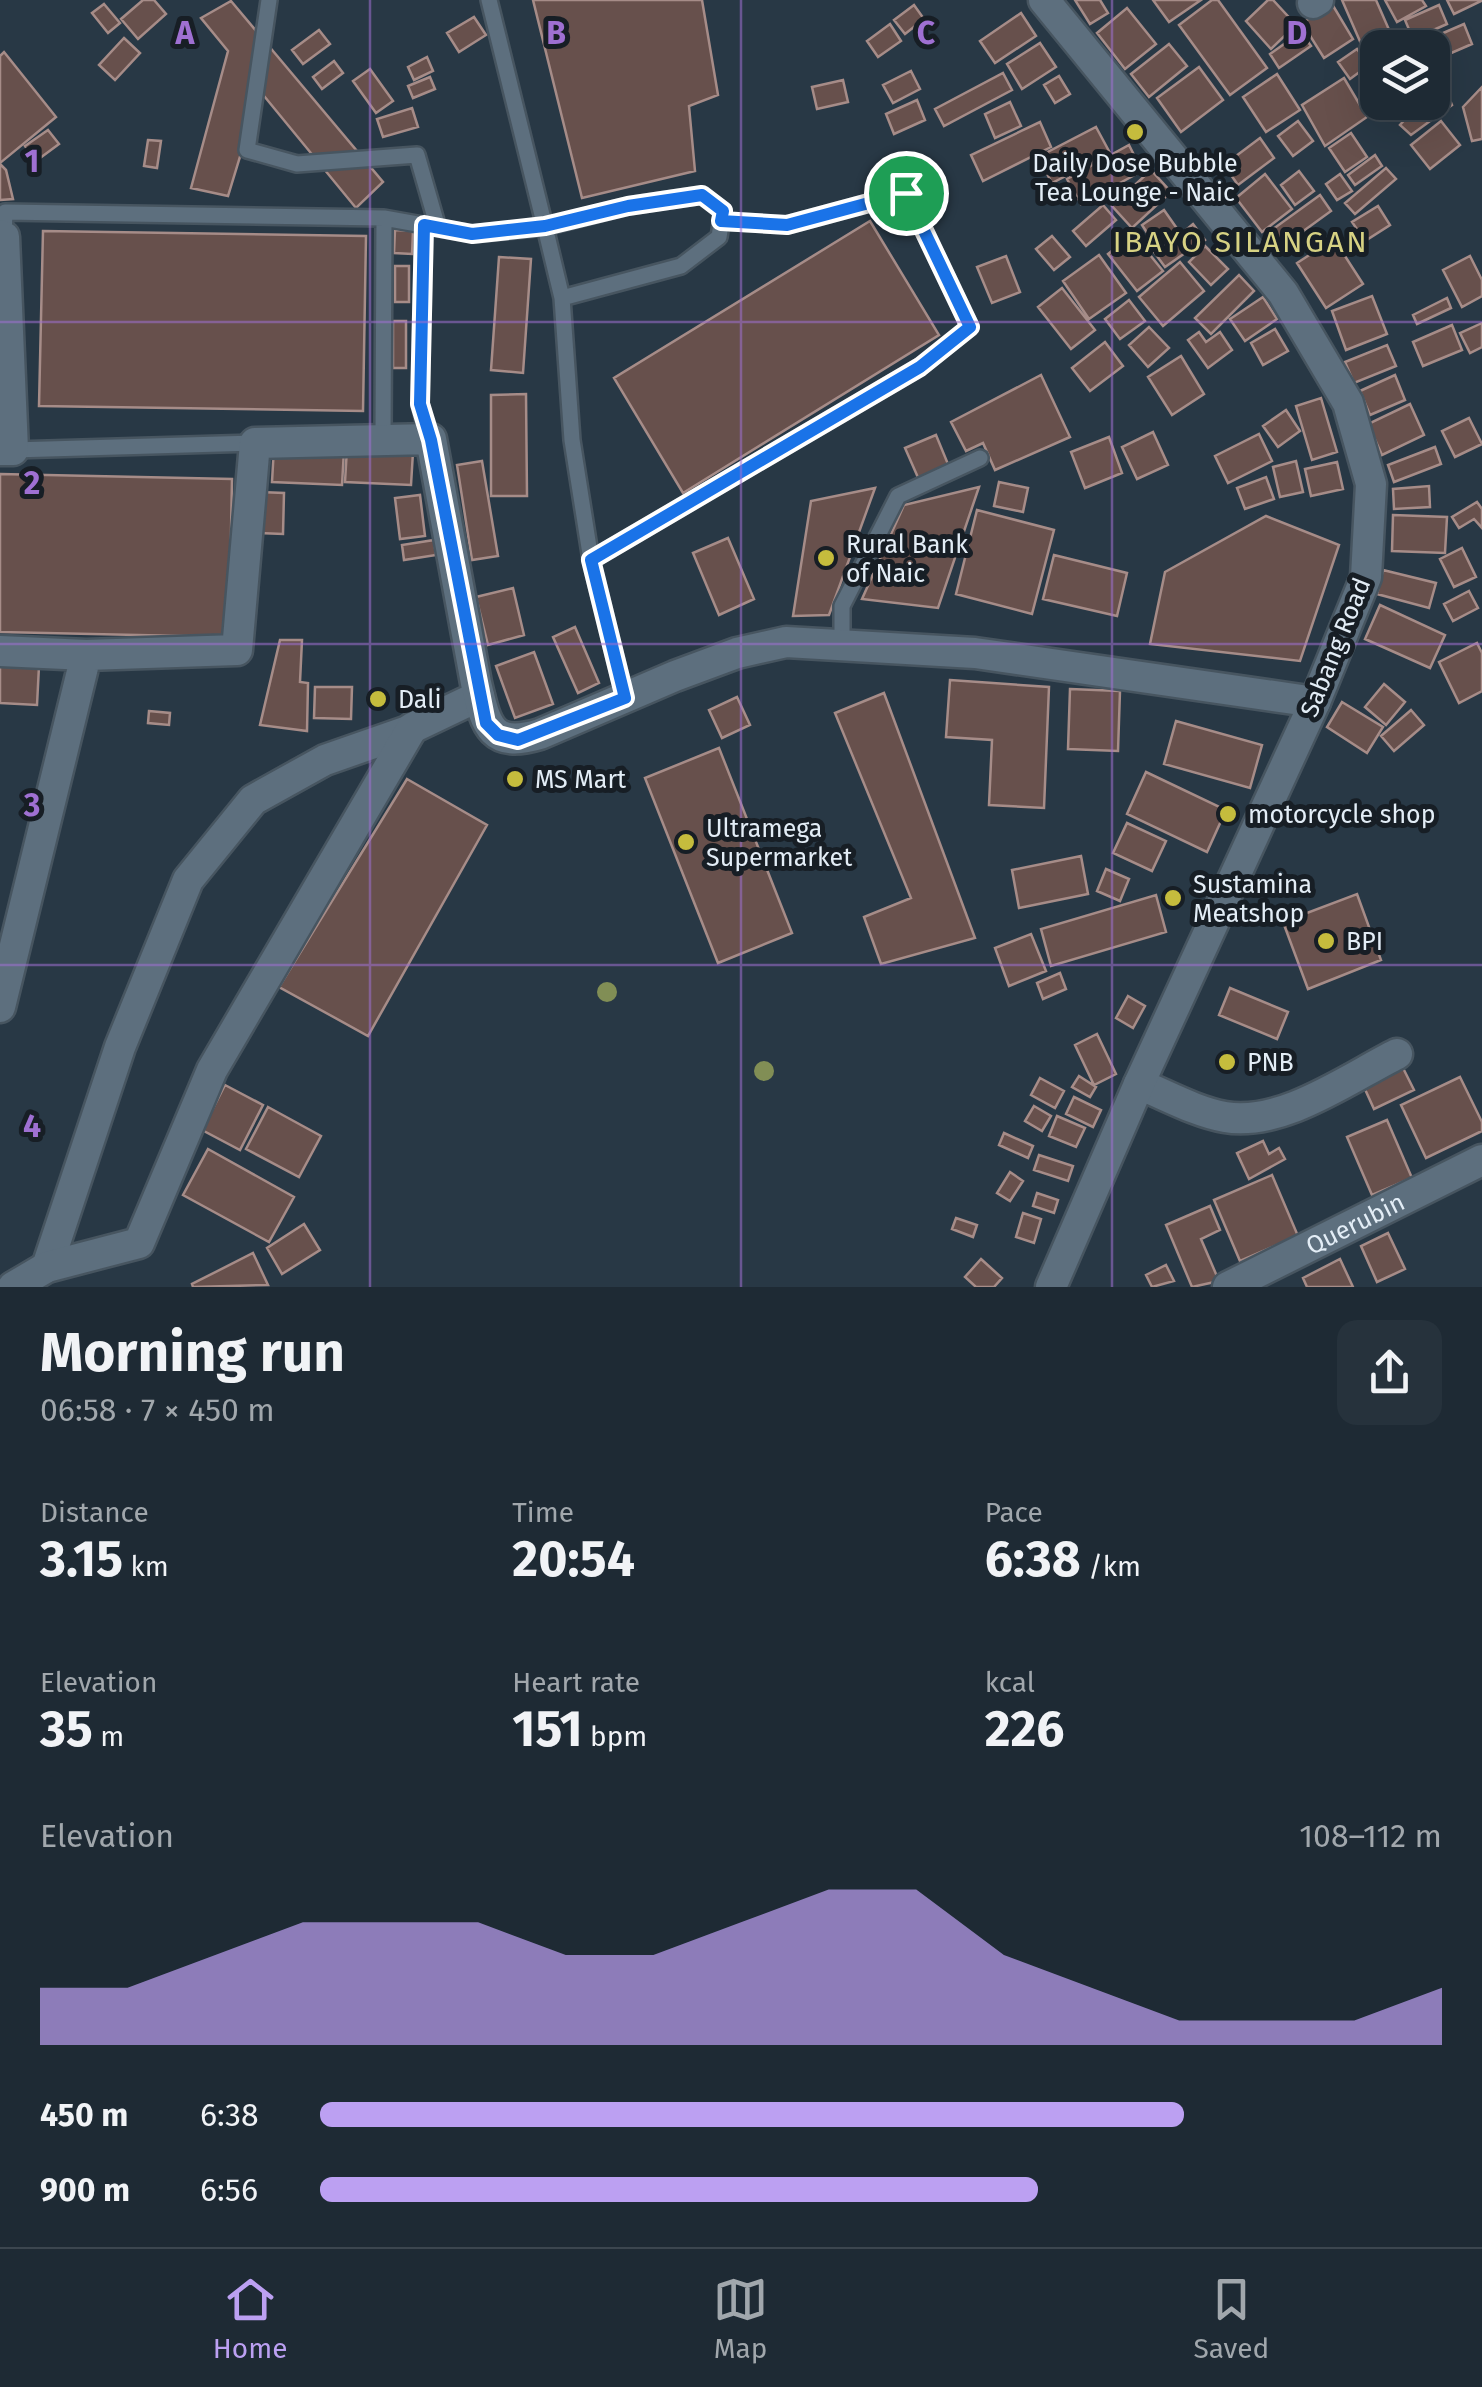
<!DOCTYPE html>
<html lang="en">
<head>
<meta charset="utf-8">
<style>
  body { margin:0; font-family:"Fira Sans",sans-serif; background:#26323c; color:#f1f3f6; height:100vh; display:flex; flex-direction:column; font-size:38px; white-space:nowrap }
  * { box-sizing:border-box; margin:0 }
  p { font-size:32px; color:#a1a7ac }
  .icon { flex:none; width:55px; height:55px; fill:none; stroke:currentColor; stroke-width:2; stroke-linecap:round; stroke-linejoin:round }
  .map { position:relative; height:1287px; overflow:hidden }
  .drawer { display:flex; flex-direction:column; background:#1e2a34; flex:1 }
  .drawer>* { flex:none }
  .buttons { position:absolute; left:1360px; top:30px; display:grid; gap:20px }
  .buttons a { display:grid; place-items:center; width:90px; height:90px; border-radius:20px; background:#1e2a34; box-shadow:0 10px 40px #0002,0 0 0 2px #3c464f; font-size:50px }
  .pin { position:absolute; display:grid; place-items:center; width:85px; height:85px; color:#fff; margin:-42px; border:5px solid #fff; border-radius:50%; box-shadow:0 2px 10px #0007 }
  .round { display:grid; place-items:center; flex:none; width:105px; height:105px; border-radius:20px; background:#26323c }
  .headline { display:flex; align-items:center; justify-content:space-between; height:170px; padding:0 40px }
  h1 { font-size:55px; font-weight:700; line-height:75px }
  .figures { display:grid; grid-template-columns:repeat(3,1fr); gap:15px; height:170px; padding:10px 40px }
  .figures div { display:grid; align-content:center }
  .figures b { font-size:50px; font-weight:700 }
  .figures small { font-size:28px; font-weight:400 }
  .figures p { font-size:28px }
  .chart { height:280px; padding:20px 40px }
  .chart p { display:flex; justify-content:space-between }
  .chart svg { width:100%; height:180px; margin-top:10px; fill:#bca0f2; opacity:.7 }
  ul { padding:0 40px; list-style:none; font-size:32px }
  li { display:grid; grid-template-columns:160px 120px 1fr; align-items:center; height:75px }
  li i { height:25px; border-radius:12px; background:#bca0f2 }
  .tabs { display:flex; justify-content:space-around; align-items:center; height:140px; border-top:2px solid #3c464f; background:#1e2a34; font-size:28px; color:#a1a7ac }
  .tabs a { display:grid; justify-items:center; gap:5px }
  .tabs .active { color:#bca0f2 }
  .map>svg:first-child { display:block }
</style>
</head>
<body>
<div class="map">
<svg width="1482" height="1287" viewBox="0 0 1482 1287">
  <rect width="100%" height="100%" fill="#283845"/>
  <!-- building -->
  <path fill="#67504c" stroke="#a68c88" stroke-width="2.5" d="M143 0H154L166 14 138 39 121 19Z
    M533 0H702L718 95 689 106 695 171 582 198Z
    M1075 0H1100L1108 13 1090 24Z
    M1153 0H1201L1169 22Z
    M1212 0H1218L1267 68 1230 95 1179 25Z
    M1268 0H1273L1296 25 1271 49 1246 21Z
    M1342 0H1376L1397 48H1378V58L1369 62Z
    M1385 0H1422L1426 6 1397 22Z
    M1447 0H1481V1L1454 14Z
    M231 1 383 182 356 208 260 91 228 196 191 188 228 51 201 18Z
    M104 4 120 23 108 33 92 13Z
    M1332 4 1353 39 1324 58 1302 23Z
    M914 5 924 19 905 34 894 20Z
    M1439 5 1447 24 1413 39 1405 20Z
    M1127 8 1156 44 1125 69 1097 33Z
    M1021 13 1036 36 995 63 980 41Z
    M474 17 486 35 459 52 447 33Z
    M890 24 901 41 878 57 867 41Z
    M1464 24 1472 44 1435 60 1427 40Z
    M319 30 330 44 303 64 292 50Z
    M1301 32 1311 46 1279 68 1270 54Z
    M124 38 140 53 115 80 99 65Z
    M1040 43 1056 67 1022 89 1007 64Z
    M1169 44 1187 66 1149 97 1131 74Z
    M1357 49 1369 65 1350 79 1338 62Z
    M4 52 56 117 0 163V56Z
    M427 57 433 71 414 80 408 67Z
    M334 61 343 73 322 89 313 77Z
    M1199 67 1223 100 1181 132 1157 98Z
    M370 69 393 101 376 113 353 81Z
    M911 71 920 89 893 103 883 85Z
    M1003 73 1012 90 944 126 935 109Z
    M1277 74 1300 110 1266 132 1243 97Z
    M1439 74 1452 105 1411 135 1400 125 1410 114 1390 119 1384 102H1432V76Z
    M1059 76 1070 94 1055 103 1044 85Z
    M430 77 435 89 413 98 408 86Z
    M1344 78 1367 117 1325 146 1302 105Z
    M843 80 848 102 817 109 812 87Z
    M1482 87V139L1472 141 1463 107Z
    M917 100 925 120 894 134 886 114Z
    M1010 102 1021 126 995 138 985 114Z
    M412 108 418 127 383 137 377 119Z
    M1298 121 1313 141 1293 156 1278 136Z
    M1441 121 1460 145 1430 169 1411 145Z
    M1040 122 1051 147 983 181 971 155Z
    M1096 127 1110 153 1052 183 1038 157Z
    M48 130 59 144 36 161 25 146Z
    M1351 133 1367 157 1345 172 1329 148Z
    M1260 138 1274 158 1238 185 1224 165Z
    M148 140 161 141 157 168 144 166Z
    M1129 145 1142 171 1081 204 1067 179Z
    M1375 155 1382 166 1355 185 1348 175Z
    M0 164 6 170 13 199 0 200Z
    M1386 168 1396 179 1355 214 1345 203Z
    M1151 170 1171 192 1132 228 1112 206Z
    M1299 171 1314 191 1295 205 1281 185Z
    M1265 174 1292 209 1262 232 1236 198Z
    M1340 174 1352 191 1337 200 1326 184Z
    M1320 195 1331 211 1280 248 1269 232Z
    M1103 205 1116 220 1086 246 1073 231Z
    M1378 206 1390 225 1365 241 1352 222Z
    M1164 210 1178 230 1155 245 1142 225Z
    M870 221 939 335 683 493 614 378Z
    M1193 224 1205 240 1193 249 1181 234Z
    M395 230 413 231 412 254 394 253Z
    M43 231 366 236 363 411 39 406Z
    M1133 234 1163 271 1137 291 1108 254Z
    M1178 235 1188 251 1165 267 1154 252Z
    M1052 236 1070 257 1054 270 1036 249Z
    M1334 239 1363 284 1326 308 1297 263Z
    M1205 246 1228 269 1211 285 1189 262Z
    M1099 255 1126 293 1089 319 1063 281Z
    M1006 256 1020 292 992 303 977 267Z
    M1470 256 1482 280V296L1462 307 1443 270Z
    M499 257 531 259 523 373 491 370Z
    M1180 262 1204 291 1163 326 1139 297Z
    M395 266H409V302H395Z
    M1239 275 1254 291 1211 334 1195 318Z
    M1062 288 1095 330 1071 349 1038 307Z
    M1372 296 1387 334 1346 350 1332 311Z
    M1263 297 1277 319 1245 341 1230 319Z
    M1447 298 1451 308 1417 324 1413 315Z
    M1129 300 1145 321 1120 339 1105 319Z
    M393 321H406V368H393Z
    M1482 323V347L1470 353 1460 333Z
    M1452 325 1462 350 1423 366 1413 342Z
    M1149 327 1169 348 1148 367 1129 345Z
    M1275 329 1288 351 1263 365 1251 343Z
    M1199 332 1206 342 1220 332 1232 350 1208 368 1188 340Z
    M1105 342 1123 366 1090 391 1072 368Z
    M1387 345 1396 366 1354 383 1345 362Z
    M1181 356 1204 394 1172 415 1148 377Z
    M1041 375 1070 437 995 470 983 443 966 451 951 422Z
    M1395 375 1405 400 1370 415 1360 391Z
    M526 394 527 496H491V395Z
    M1321 398 1337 452 1312 460 1296 406Z
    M1410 404 1424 435 1382 455 1368 424Z
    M1286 410 1300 431 1278 447 1263 426Z
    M1469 418 1482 444 1455 457 1442 431Z
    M1153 432 1168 465 1137 479 1122 447Z
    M1259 434 1272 461 1228 483 1215 456Z
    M936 435 950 469 920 482 905 448Z
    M1109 437 1122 473 1085 488 1071 452Z
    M274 447 344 450 342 485 272 482Z
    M1435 447 1441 464 1394 482 1388 465Z
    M347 448 413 452 411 485 345 482Z
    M482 461 498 556 472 560 457 465Z
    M1296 461 1303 492 1280 497 1273 467Z
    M1337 462 1343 489 1311 496 1305 469Z
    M0 474 232 479 229 637 0 632Z
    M1266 477 1274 499 1245 509 1237 488Z
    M999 482 1028 488 1023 512 994 506Z
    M1429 486 1430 507 1394 509 1393 489Z
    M979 487 938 608 862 599 904 505Z
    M875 488 829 615 793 616 811 501Z
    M260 492 284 493 283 534 259 533Z
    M420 495 425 536 400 539 395 498Z
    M1477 502 1482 509V528L1474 519 1459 528 1452 517Z
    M977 510 1054 530 1032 614 956 594Z
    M1393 515 1447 517 1445 553 1392 551Z
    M1266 516 1339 545 1300 661 1150 644 1165 572Z
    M728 538 754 599 719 615 693 553Z
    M434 540 436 555 404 560 402 545Z
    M1462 548 1476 577 1454 587 1440 559Z
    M1054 555 1127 573 1117 616 1043 599Z
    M1383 570 1436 583 1429 608 1377 594Z
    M513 588 524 635 488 645 476 597Z
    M1469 591 1478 608 1453 621 1444 604Z
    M1380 605 1445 635 1430 668 1365 639Z
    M575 627 599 683 578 693 553 637Z
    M280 640H302L300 682 308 683 307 731 260 725Z
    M1477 643 1482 653V691L1459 703 1439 662Z
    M534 652 553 704 515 718 496 666Z
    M0 665 39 666 37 705 0 703Z
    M950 680 1049 687 1044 808 989 805 992 740 946 737Z
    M1384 684 1405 702 1386 725 1365 707Z
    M315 687H352L351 719 314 718Z
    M1070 689 1120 691 1118 751 1068 749Z
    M884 693 975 938 881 964 864 917 911 898 835 713Z
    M737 697 750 725 722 738 709 710Z
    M1342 702 1383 727 1367 753 1327 727Z
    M1411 710 1424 725 1394 751 1381 736Z
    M149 711 170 713 169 725 148 723Z
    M1176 721 1262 745 1250 788 1164 764Z
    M719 748 792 933 718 963 645 778Z
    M1146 772 1226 810 1207 852 1127 814Z
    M407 779 487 825 368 1036 279 987Z
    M1127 823 1166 841 1152 871 1113 853Z
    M1081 856 1088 894 1019 908 1012 870Z
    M1106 869 1129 879 1120 901 1097 891Z
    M1357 894 1381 960 1308 989 1283 922Z
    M1156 895 1166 932 1051 966 1041 929Z
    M1031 934 1046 971 1009 986 995 948Z
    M1060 973 1066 989 1043 999 1037 983Z
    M1230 988 1288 1012 1277 1039 1219 1015Z
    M1128 996 1145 1006 1133 1028 1116 1018Z
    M1097 1034 1116 1074 1094 1085 1075 1045Z
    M1398 1058 1414 1090 1374 1109 1359 1076Z
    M1079 1076 1096 1087 1090 1097 1072 1087Z
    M1460 1077 1482 1122V1131L1426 1158 1401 1105Z
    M1040 1078 1064 1091 1055 1108 1031 1095Z
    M225 1085 263 1105 240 1150 202 1130Z
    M1074 1097 1101 1110 1093 1127 1066 1114Z
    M1034 1106 1051 1116 1042 1131 1025 1121Z
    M268 1107 321 1136 299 1177 246 1149Z
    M1057 1116 1085 1128 1076 1147 1049 1136Z
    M1387 1120 1412 1178 1372 1195 1347 1137Z
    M1004 1133 1033 1146 1028 1158 999 1145Z
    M1263 1141 1269 1154 1279 1148 1285 1159 1249 1179 1237 1153Z
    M208 1149 294 1197 269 1242 183 1195Z
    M1039 1155 1073 1166 1068 1181 1034 1170Z
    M1010 1172 1023 1181 1010 1201 997 1193Z
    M1272 1175 1298 1236 1240 1261 1214 1200Z
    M1037 1193 1058 1200 1054 1213 1033 1206Z
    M1210 1206 1220 1230 1201 1239 1219 1281 1192 1287 1166 1225Z
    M1023 1213 1041 1219 1034 1243 1016 1237Z
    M956 1218 977 1225 973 1237 952 1229Z
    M304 1224 320 1250 282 1274 267 1248Z
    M1388 1233 1405 1269 1377 1282 1361 1246Z
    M253 1253 268 1285 193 1287 192 1284Z
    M981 1259 1002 1278 994 1287H976L965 1277Z
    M1340 1259 1353 1287H1307L1303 1278Z
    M1166 1265 1174 1281 1152 1287 1146 1275Z"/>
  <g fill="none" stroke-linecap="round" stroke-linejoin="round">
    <!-- service casing -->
    <g stroke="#475560" stroke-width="20">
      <path id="service" d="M269 0 247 150 297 164 417 155 438 228 473 234 545 227 489 0
        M384 218 434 227
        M424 225 420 404 428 439
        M4 237 5 212 384 218 383 439
        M562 298 681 266 719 237 723 211 702 195 628 206 545 227 562 298 572 440 591 560 625 698
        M13 450 255 443
        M591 560 920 367 970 327 906 193 787 225 721 221
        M842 643V606L898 496 980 458"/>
    </g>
    <!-- minor casing -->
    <g stroke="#475560" stroke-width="35">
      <g id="minor">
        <path d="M1313 3 1318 0"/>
        <path d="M1139 1084C1166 1095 1196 1112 1225 1117 1282 1127 1349 1078 1397 1054"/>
        <path d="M47 1267 120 1047 188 880 253 800 325 760 411 730"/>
        <path d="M13 1287 47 1267 139 1243 212 1070 412 728 479 696"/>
        <path id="s1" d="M1228 1287 1482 1160"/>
      </g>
    </g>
    <!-- tertiary casing -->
    <g stroke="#475560" stroke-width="35">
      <path id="tertiary" d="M0 235 4 237 13 450H0
        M0 651 86 655 237 650 255 443 431 439 476 683C486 725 490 749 540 734L675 676 737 653 786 642 975 653 1315 702
        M0 1007 86 655"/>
    </g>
    <!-- secondary casing -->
    <g stroke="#475560" stroke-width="35">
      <path id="secondary" d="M1044 0 1283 293 1348 403 1371 484 1366 577 1315 702 1139 1084 1051 1287"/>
    </g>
    <!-- service -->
    <use href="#service" stroke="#5d6f7e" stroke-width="15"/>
    <!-- minor -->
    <use href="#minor" stroke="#5d6f7e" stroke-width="30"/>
    <!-- tertiary -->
    <use href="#tertiary" stroke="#5d6f7e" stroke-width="30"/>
    <!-- secondary -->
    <use href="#secondary" stroke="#5d6f7e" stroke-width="30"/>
  </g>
  <!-- trees -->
  <g fill="#818e55">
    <circle cx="607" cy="992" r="10"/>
    <circle cx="764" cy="1071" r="10"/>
  </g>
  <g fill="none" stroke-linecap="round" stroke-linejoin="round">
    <!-- route casing -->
    <g stroke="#fff" stroke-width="20">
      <path id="route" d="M906 193 970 327 920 367 591 560 625 698 518 740 498 735 486 723 431 440 420 404 424 225 472 234 545 226 628 206 702 195 723 211 721 221 787 225Z"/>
    </g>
    <!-- route -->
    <use href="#route" stroke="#1a73e8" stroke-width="12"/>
  </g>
  <!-- grid -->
  <path fill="none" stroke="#9f70d2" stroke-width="2.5" stroke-opacity="0.55" d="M370 0V1287M741 0V1287M1112 0V1287M0 322H1482M0 644H1482M0 965H1482"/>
  <!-- markers -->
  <g fill="#c5bc3d" stroke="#171e25" stroke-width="4">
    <circle cx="1135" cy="132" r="10"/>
    <circle cx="826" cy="558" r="10"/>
    <circle cx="378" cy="699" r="10"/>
    <circle cx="515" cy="779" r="10"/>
    <circle cx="1228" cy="814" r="10"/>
    <circle cx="686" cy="842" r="10"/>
    <circle cx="1173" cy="898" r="10"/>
    <circle cx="1326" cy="941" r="10"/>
    <circle cx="1227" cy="1062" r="10"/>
  </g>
  <g text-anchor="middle" stroke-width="10" stroke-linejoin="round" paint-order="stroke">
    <!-- poi labels -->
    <g font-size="25" fill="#e3edf6" stroke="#171e25" text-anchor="start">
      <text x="1135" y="172" text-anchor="middle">Daily Dose Bubble<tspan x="1135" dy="29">Tea Lounge - Naic</tspan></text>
      <text x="846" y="553">Rural Bank<tspan x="846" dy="29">of Naic</tspan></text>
      <text x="398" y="708">Dali</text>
      <text x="535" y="788">MS Mart</text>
      <text x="1248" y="823">motorcycle shop</text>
      <text x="706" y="837">Ultramega<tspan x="706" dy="29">Supermarket</tspan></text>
      <text x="1193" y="893">Sustamina<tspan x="1193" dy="29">Meatshop</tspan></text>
      <text x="1346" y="950">BPI</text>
      <text x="1247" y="1071">PNB</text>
    </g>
    <!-- street labels -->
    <g font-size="25" fill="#e3edf6" stroke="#171e25">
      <text transform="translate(1335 647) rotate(-68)" y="9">Sabang Road</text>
      <text dy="9" stroke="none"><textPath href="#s1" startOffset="142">Querubin</textPath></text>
    </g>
    <!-- quarter labels -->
    <g font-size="30" letter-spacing="2.5" fill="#d7d283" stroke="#171e25">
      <text x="1241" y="252">IBAYO SILANGAN</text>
    </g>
  </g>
  <g font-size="32" text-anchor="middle" font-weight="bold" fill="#9f70d2" stroke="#171e25" stroke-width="10" stroke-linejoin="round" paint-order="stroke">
    <text x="185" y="44">A</text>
    <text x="556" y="44">B</text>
    <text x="926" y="44">C</text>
    <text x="1297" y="44">D</text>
    <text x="32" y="172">1</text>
    <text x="32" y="494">2</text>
    <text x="32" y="816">3</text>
    <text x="32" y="1137">4</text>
  </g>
</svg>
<div class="buttons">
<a><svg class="icon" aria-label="layers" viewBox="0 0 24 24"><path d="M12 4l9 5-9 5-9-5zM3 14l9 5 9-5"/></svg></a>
</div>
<div class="pin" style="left:906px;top:193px;background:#1e9e55"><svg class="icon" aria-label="arrive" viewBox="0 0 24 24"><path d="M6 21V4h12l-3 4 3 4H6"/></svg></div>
</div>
<section class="drawer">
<div class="headline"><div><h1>Morning run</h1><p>06:58 · 7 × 450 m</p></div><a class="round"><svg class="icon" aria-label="share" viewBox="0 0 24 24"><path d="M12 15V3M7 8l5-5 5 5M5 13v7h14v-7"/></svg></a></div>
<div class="figures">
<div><p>Distance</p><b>3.15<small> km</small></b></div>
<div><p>Time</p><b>20:54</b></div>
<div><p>Pace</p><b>6:38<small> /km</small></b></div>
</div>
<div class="figures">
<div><p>Elevation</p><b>35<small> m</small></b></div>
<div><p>Heart rate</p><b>151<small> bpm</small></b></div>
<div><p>kcal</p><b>226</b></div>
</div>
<div class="chart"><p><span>Elevation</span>108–112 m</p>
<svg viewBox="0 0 160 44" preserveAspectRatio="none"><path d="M0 44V30L10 30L20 22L30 14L40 14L50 14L60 22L70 22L80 14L90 6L100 6L110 22L120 30L130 38L140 38L150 38L160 30V44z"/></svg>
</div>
<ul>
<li><b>450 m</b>6:38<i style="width:77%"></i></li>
<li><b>900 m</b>6:56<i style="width:64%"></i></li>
</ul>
</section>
<nav class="tabs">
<a class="active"><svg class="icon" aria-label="home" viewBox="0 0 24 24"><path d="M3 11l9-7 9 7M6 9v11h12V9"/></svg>Home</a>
<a><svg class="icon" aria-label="map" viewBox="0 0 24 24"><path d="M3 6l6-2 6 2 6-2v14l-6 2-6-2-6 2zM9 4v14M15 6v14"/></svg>Map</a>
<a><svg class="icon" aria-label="saved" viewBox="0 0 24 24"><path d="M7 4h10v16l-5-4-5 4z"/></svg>Saved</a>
</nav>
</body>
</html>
